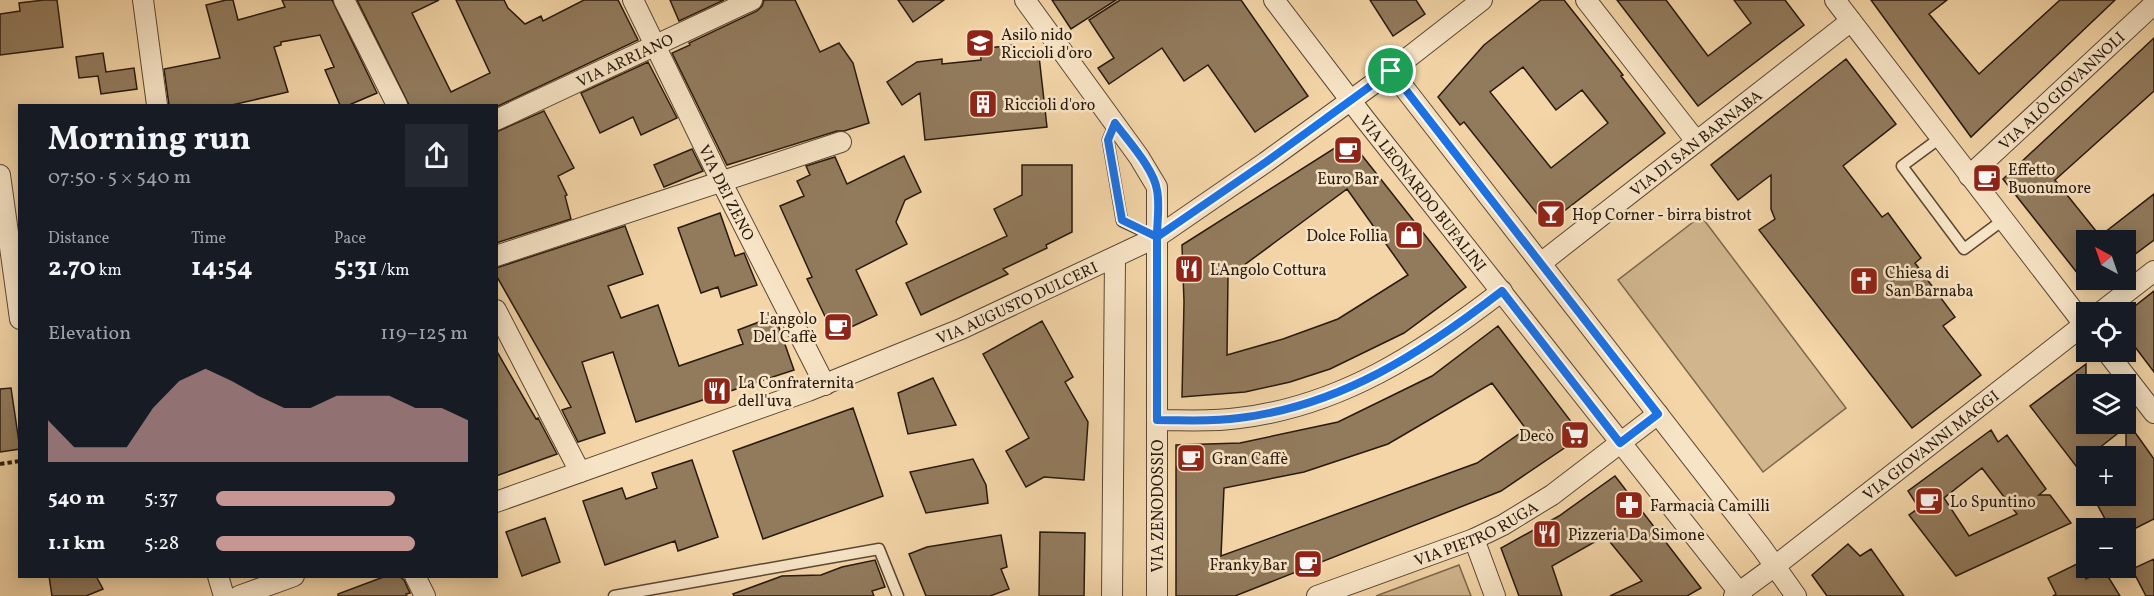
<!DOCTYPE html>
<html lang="en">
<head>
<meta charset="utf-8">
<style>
  body { margin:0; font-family:Vollkorn,serif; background:#242831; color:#f1f3f6; height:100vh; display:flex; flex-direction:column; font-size:22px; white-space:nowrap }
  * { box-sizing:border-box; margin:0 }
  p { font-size:20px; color:#9ea1a6 }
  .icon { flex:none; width:33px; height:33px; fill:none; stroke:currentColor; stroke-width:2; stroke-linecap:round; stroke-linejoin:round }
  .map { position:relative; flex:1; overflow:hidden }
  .details { position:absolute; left:18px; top:104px; width:480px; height:474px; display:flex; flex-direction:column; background:#171b24; border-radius:0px; box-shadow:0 3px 15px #0003 }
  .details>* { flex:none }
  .needle { width:39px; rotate:320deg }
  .buttons { position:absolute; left:2076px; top:230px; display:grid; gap:12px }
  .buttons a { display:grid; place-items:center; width:60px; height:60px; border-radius:0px; background:#171b24; box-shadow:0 3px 15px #0003; font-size:30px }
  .pin { position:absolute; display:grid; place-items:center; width:51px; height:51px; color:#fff; margin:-26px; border:3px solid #fff; border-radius:50%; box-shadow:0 2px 6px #0007 }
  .round { display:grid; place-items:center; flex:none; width:63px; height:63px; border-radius:0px; background:#242831 }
  .summary { display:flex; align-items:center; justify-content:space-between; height:102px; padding:0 30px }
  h1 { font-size:33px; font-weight:700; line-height:45px }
  .figures { display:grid; grid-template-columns:repeat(3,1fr); gap:9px; height:102px; padding:6px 30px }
  .figures div { display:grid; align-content:center }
  .figures b { font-size:26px; font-weight:700 }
  .figures small { font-size:16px; font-weight:400 }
  .figures p { font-size:16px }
  .chart { height:168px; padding:12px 30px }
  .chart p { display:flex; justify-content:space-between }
  .chart svg { width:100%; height:108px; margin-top:6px; fill:#c59692; opacity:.7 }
  ul { padding:0 30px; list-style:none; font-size:20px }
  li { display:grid; grid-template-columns:96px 72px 1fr; align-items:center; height:45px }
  li i { height:15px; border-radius:8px; background:#c59692 }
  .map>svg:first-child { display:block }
</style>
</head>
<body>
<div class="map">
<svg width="2154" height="596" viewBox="0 0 2154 596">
  <rect width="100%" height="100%" fill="#f3d5a7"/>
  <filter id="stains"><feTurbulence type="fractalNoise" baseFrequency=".00333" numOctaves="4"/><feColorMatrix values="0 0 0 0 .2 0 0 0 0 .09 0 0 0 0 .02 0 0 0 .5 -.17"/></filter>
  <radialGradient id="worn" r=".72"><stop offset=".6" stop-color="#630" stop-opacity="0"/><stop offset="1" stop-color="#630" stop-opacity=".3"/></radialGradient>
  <!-- green -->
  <path fill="#d0b58d" stroke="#7c674d" stroke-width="1.5" d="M1701 216 1846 408 1763 472 1618 280Z
    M1459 565 1471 596H1376Z"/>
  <!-- building -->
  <path fill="#927b5d" stroke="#28190d" stroke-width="1.5" fill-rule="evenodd" d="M44 0H57L63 47 0 55V14L20 11 19 3Z
    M226 0H233L238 20 285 7 282 0H332L377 93 349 105H340L325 70 334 67 320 35 281 42V45L274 47 288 92 232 105H169L164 69 220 58 206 5Z
    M357 0H439L412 13 451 92 490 73 456 0H504L508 8 525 24 541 16 543 21 584 0H618L638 40 496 107V105H409Z
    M670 0H724L679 21Z
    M764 0H795L820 52 839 43 853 63 869 123 844 131H837L727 165 672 53 690 45 689 43 757 11 762 6Z
    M898 0H944L913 22Z
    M1052 0H1116L1071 29Z
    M1120 0H1241L1308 96 1255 132 1208 65 1184 81 1162 48 1109 84 1098 68 1114 58 1089 20Z
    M1370 0H1416L1425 14 1393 36Z
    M1541 0H1564L1623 75 1621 76 1665 133 1546 225 1464 122 1460 125 1438 97 1484 45ZM1523 67 1556 110 1582 90 1608 123 1551 168 1490 92Z
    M1617 0H1666L1708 56 1751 23 1734 0H1785L1804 25 1698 106Z
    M1871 0H1947L1929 14 1979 74 2060 0H2115L1971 137Z
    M2154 38V91L2055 180 2100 236 2154 194V240L2126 261V240H2086V284L2003 179Z
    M1013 45 1014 59 1039 56 1047 127 925 140 920 93 902 105 887 82 917 62 942 59V64L981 60 980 49Z
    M103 53 106 72 134 68 137 89 101 94 98 76 79 78 76 57Z
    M1846 59 1896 124 1843 166 1882 217 1888 213 1921 258 1915 263 1955 317 1943 326 1981 375 1912 428 1759 230 1775 219 1771 209V175L1738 200 1711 165Z
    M648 62 677 118 641 135 633 117 600 133 581 93Z
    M544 111 574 168 558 176 567 195 565 196 571 219 496 243V132Z
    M1349 139 1466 287 1404 333 1330 369 1290 382 1245 392 1182 397 1184 302 1182 245ZM1347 189 1408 275 1338 319 1283 339 1227 355 1228 277Z
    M692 149 703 171 664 187 654 165Z
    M904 156 921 192 905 200 896 222 907 244 856 270 877 315 834 335 807 279 812 277 780 206 804 196 797 181 810 175 806 166 835 157 847 184Z
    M1022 165H1072V232L1046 245 1047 248 1003 269 1008 274 921 315 906 283 1007 236 994 209 1022 195Z
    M720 213 735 256 744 253 757 285 721 297 718 287 701 293 678 228Z
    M625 226 643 274 608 286 621 318 658 305 679 366 743 344 738 330 775 316 794 370 636 422 613 352 582 362 605 433 578 442 562 410 571 407 496 275V268Z
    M2154 291V372L2126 335V313Z
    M1042 321 1073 377 1065 382 1088 422 1084 480 1044 477 1026 487 1006 451 1029 438 983 354Z
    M1498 326 1582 436 1501 491 1235 596H1176V445L1240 443 1338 422 1432 376ZM1492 383 1526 429 1477 463 1221 556 1224 488 1304 472 1388 444Z
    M496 350 536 419 538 418 557 454 496 476Z
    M2086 364V423H2126V420L2131 423 2129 424 2154 459V519L2126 533V528H2110L2092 495H2126V427L2076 466 2030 406Z
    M933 378 956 425 908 434 898 393Z
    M11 388 20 449 0 452V389Z
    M853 408 883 496 763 539 733 451Z
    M1991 430 1998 442 2007 435 2046 489 2039 495H2050L2071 523 1956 576 1909 515 1919 508 1908 491ZM1982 468 2017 514 1969 536 1944 498Z
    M973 459 986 485 988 503 926 513 910 472Z
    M692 460 718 537 678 551 675 541 605 565 583 501 622 488 626 499 657 488 652 473Z
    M1615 476 1701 588 1687 596H1610L1642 581 1605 536 1552 566 1562 596H1519L1501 548 1559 516Z
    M545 518 560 562 522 576 506 532Z
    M1040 532 1085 533 1084 596H1039Z
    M1001 535 1007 567 1001 569 1009 589 990 596H926L909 554 927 547Z
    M1848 544 1860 556 1871 549 1904 596H1827L1812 575Z
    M2154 559V596H2146L2132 569Z
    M875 560 885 587 872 591 874 596H734L733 594 782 576 821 575 842 567Z
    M2079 563 2086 579 2104 570 2120 596H2053L2056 594 2048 578Z
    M49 576H96L103 589 86 596H52Z
    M386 576H399L404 580 410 593 406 594 407 596H338V594Z"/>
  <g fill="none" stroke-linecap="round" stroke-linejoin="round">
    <!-- service casing -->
    <g stroke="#5b4834" stroke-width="13">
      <path id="service" d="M1115 123 1108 140 1122 221 1156 237
        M1940 138 1902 166 1964 249 2003 220
        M614 596 879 549 898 596"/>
    </g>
    <!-- minor casing -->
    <g stroke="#5b4834" stroke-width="22">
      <g id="minor">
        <path d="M143 0 157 105"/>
        <path d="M344 0 397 105"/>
        <path id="s1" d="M633 0 721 181 825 385"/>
        <path d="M1025 0 1139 157 1157 187V596"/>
        <path id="s2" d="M1274 0 1364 118 1742 596"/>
        <path d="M1586 0 1696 141"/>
        <path d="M1835 0 2086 327"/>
        <path d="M1391 71 1762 548 1796 596"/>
        <path id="s3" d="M496 120 752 0"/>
        <path d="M0 175 20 319"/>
        <path id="s4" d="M1969 176 2154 4"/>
        <path d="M496 256 841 142"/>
        <path id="s5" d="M1541 263 1851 21"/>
        <path d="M496 310 580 472"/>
        <path d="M2101 312 2154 271"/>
        <path d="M2106 351 2154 413"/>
        <path d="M1157 420C1184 420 1212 422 1239 418 1341 406 1423 352 1502 291"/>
        <path id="s6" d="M496 502 808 391 961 329 1157 237 1266 162 1391 71 1482 0"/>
        <path d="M1474 539 1495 596"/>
        <path d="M218 576 224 596"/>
        <path d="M415 576 425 596"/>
        <path d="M239 596 294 576"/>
        <path d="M1112 596 1115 258"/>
        <path id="s7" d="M1317 596 1474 539 1503 525 1552 495 1658 414"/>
        <path id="s8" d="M1734 596 1775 566 2086 323"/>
      </g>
    </g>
    <!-- path -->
    <path stroke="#28190d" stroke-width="4" stroke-dasharray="4.5 3" stroke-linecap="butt" d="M0 464 20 461"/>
    <!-- service -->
    <use href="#service" stroke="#f7e4c6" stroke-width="10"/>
    <!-- minor -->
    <use href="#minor" stroke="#f7e4c6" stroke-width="20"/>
  </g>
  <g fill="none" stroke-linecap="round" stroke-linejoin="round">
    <!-- route casing -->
    <g stroke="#fff" stroke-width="12">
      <path id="route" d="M1391 71 1266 162 1157 237C1157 222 1160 205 1157 190 1154 169 1128 141 1115 123L1108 140 1122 220 1157 237V420C1184 420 1212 422 1239 418 1341 406 1423 352 1502 291L1620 443 1658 414 1391 71"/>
    </g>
    <!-- route -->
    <use href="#route" stroke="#1a73e8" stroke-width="8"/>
  </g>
  <!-- icons -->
  <defs>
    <g id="school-square" transform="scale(1.5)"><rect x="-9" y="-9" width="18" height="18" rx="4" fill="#8f2418" stroke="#f7e4c6"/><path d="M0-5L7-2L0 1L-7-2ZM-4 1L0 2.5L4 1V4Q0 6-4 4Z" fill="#fff"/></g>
    <g id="building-square" transform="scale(1.5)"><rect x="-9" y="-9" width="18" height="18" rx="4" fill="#8f2418" stroke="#f7e4c6"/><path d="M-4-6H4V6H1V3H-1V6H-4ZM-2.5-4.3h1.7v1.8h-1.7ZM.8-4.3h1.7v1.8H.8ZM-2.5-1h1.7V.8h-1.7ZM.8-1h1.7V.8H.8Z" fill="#fff"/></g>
    <g id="cafe-square" transform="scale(1.5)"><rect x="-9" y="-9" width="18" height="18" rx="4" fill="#8f2418" stroke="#f7e4c6"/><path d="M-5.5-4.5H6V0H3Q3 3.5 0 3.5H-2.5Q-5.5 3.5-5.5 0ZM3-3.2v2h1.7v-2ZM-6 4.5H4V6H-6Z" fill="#fff"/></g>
    <g id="bar-square" transform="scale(1.5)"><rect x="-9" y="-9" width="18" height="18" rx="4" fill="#8f2418" stroke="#f7e4c6"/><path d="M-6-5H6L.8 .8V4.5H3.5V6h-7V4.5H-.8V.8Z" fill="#fff"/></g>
    <g id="shop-square" transform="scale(1.5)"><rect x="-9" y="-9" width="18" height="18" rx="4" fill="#8f2418" stroke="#f7e4c6"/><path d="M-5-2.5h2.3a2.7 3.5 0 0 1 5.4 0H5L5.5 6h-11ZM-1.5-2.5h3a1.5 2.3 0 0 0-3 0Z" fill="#fff"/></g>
    <g id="restaurant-square" transform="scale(1.5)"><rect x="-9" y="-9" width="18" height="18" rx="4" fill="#8f2418" stroke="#f7e4c6"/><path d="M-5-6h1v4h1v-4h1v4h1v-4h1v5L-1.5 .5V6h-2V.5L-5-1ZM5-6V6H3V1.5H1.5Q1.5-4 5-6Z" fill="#fff"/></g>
    <g id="church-square" transform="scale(1.5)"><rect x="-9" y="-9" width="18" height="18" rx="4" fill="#8f2418" stroke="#f7e4c6"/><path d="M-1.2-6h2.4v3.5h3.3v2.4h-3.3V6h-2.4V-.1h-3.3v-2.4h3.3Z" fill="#fff"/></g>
    <g id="supermarket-square" transform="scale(1.5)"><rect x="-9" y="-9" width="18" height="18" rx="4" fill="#8f2418" stroke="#f7e4c6"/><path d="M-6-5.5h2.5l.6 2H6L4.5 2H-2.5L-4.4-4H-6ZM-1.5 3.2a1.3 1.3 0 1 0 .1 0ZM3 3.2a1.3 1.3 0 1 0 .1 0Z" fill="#fff"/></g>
    <g id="pharmacy-square" transform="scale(1.5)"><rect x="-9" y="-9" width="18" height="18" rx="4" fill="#8f2418" stroke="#f7e4c6"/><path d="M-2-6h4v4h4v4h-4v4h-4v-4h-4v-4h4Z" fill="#fff"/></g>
  </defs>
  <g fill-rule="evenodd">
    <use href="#school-square" x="980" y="43"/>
    <use href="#building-square" x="983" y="104"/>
    <use href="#cafe-square" x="1348" y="150"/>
    <use href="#cafe-square" x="1987" y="178"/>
    <use href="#bar-square" x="1551" y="214"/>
    <use href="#shop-square" x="1409" y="235"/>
    <use href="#restaurant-square" x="1189" y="269"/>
    <use href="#church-square" x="1864" y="281"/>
    <use href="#cafe-square" x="838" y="327"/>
    <use href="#restaurant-square" x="717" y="391"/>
    <use href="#supermarket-square" x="1575" y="435"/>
    <use href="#cafe-square" x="1191" y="458"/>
    <use href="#cafe-square" x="1929" y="501"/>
    <use href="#pharmacy-square" x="1629" y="505"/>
    <use href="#restaurant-square" x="1547" y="534"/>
    <use href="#cafe-square" x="1308" y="564"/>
  </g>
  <g text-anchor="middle" stroke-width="5" stroke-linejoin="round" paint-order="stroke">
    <!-- poi labels -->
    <g font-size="16" fill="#28190d" stroke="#f7e4c6" text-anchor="start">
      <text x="1001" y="40">Asilo nido<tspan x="1001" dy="18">Riccioli d'oro</tspan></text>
      <text x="1004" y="110">Riccioli d'oro</text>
      <text x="2008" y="175">Effetto<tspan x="2008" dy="18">Buonumore</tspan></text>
      <text x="1348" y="184" text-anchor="middle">Euro Bar</text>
      <text x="1572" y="220">Hop Corner - birra bistrot</text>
      <text x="1388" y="241" text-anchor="end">Dolce Follia</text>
      <text x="1210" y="275">L'Angolo Cottura</text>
      <text x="1885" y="278">Chiesa di<tspan x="1885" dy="18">San Barnaba</tspan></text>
      <text x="817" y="324" text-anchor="end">L'angolo<tspan x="817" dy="18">Del Caffè</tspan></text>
      <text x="738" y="388">La Confraternita<tspan x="738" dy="18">dell'uva</tspan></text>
      <text x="1554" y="441" text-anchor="end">Decò</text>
      <text x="1212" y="464">Gran Caffè</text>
      <text x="1950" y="507">Lo Spuntino</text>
      <text x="1650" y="511">Farmacia Camilli</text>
      <text x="1568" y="540">Pizzeria Da Simone</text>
      <text x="1287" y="570" text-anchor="end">Franky Bar</text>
    </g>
    <!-- street labels -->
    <g font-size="16" fill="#28190d" stroke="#f7e4c6">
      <text dy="6" stroke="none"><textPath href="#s3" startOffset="142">VIA ARRIANO</textPath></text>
      <text dy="6" stroke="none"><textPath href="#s4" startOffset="126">VIA ALÒ GIOVANNOLI</textPath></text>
      <text dy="6" stroke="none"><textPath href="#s5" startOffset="196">VIA DI SAN BARNABA</textPath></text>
      <text dy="6" stroke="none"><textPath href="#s1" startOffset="214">VIA DEI ZENO</textPath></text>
      <text dy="6" stroke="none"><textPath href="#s2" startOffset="244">VIA LEONARDO BUFALINI</textPath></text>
      <text dy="6" stroke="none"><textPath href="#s6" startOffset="558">VIA AUGUSTO DULCERI</textPath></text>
      <text dy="6" stroke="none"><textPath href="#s8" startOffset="248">VIA GIOVANNI MAGGI</textPath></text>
      <text transform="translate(1157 506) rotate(-90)" y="6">VIA ZENODOSSIO</text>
      <text dy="6" stroke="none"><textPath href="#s7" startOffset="171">VIA PIETRO RUGA</textPath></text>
    </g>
  </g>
  <rect width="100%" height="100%" filter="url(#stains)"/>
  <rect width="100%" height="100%" fill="url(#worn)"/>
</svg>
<div class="buttons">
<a><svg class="needle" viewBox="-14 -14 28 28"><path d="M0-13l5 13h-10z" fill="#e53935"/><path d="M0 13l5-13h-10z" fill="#9ea1a6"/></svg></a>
<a><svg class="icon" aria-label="locate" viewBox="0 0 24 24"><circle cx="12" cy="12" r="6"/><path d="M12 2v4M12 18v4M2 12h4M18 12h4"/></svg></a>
<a><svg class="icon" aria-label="layers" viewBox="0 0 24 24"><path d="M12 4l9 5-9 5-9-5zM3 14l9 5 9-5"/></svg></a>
<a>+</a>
<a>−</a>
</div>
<div class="pin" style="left:1391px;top:71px;background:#1e9e55"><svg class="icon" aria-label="arrive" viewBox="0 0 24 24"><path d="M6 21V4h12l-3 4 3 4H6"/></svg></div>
<section class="details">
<div class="summary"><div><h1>Morning run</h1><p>07:50 · 5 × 540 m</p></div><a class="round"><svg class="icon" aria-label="share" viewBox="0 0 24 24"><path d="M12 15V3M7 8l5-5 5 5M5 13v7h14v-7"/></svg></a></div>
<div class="figures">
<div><p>Distance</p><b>2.70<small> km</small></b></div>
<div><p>Time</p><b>14:54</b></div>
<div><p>Pace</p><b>5:31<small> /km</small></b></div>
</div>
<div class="chart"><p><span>Elevation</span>119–125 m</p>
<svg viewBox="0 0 160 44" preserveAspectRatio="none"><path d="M0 44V27L10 38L20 38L30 38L40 22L50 11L60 6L70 11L80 17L90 22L100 22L110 17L120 17L130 17L140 22L150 22L160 27V44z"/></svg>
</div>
<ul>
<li><b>540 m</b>5:37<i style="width:71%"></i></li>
<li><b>1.1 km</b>5:28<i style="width:79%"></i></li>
</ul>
</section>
</div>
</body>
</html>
